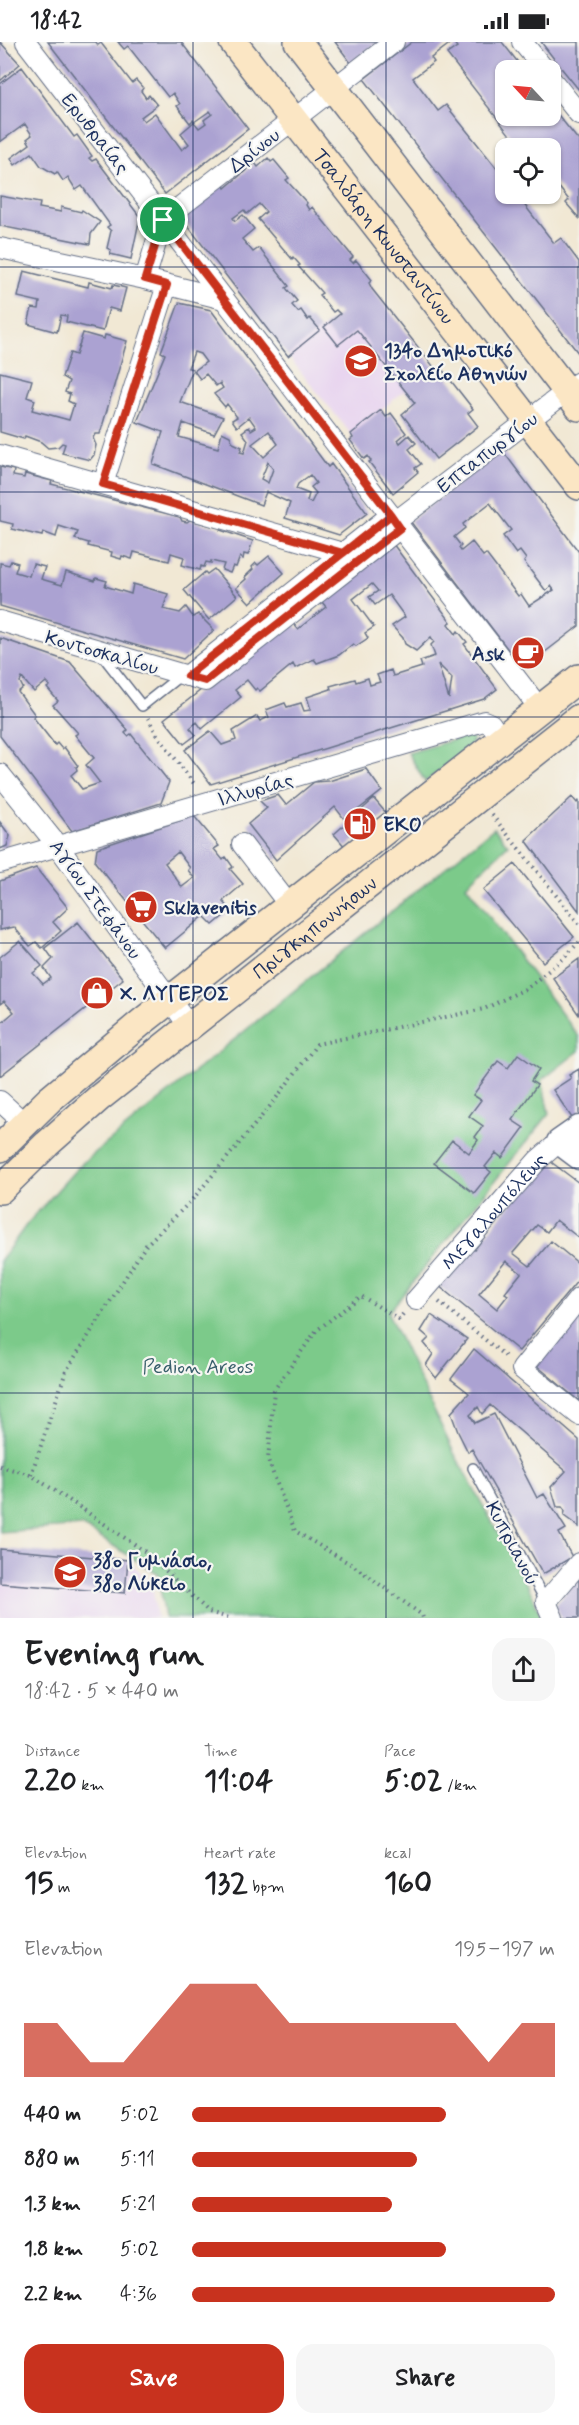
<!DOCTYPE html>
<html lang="en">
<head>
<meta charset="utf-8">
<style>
  body { margin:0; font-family:Mynerve,sans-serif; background:#f6f6f6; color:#202124; height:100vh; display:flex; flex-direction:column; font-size:22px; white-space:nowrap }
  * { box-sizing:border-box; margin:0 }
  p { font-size:20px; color:#757577 }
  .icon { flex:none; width:33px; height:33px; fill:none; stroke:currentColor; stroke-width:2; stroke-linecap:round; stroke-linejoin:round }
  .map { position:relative; height:1576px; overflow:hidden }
  .drawer { display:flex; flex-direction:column; background:#fff; flex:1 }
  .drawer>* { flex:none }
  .needle { width:39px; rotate:296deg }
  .buttons { position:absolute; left:495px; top:18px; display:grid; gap:12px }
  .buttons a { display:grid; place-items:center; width:66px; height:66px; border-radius:12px; background:#fff; box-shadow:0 2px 4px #0004; font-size:30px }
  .pin { position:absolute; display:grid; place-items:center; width:51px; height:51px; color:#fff; margin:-26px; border:3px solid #fff; border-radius:50%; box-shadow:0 2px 6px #0007 }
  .round { display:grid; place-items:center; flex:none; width:63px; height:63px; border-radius:18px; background:#f6f6f6 }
  .headline { display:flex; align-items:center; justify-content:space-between; height:102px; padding:0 24px }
  h1 { font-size:33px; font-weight:700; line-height:45px }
  .stats { display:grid; grid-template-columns:repeat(3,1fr); gap:9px; height:102px; padding:6px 24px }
  .stats div { display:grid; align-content:center }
  .stats b { font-size:30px; font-weight:700 }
  .stats small { font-size:16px; font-weight:400 }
  .stats p { font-size:16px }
  .chart { height:168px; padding:12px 24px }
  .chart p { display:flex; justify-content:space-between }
  .chart svg { width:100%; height:108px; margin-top:6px; fill:#c8321e; opacity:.7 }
  .action { display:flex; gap:12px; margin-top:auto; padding:12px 24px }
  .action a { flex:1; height:69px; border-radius:18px; background:#c8321e; color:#fff; font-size:24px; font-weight:700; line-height:69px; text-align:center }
  .action a+a { background:#f6f6f6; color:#202124 }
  ul { padding:0 24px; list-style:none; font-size:20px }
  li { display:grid; grid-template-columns:96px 72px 1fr; align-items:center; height:45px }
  li i { height:15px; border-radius:8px; background:#c8321e }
  .status { display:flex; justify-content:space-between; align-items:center; height:42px; padding:0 30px; background:#fff; direction:ltr }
  .status svg { height:16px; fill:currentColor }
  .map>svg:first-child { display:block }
</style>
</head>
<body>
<div class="status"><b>18:42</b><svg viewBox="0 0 49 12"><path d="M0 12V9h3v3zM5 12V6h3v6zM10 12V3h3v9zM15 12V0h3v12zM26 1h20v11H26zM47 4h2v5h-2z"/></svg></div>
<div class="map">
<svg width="579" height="1576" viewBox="0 0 579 1576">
  <rect width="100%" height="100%" fill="#f6f6f2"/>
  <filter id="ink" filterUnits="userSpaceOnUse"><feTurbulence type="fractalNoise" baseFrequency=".0167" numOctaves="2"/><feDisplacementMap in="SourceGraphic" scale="12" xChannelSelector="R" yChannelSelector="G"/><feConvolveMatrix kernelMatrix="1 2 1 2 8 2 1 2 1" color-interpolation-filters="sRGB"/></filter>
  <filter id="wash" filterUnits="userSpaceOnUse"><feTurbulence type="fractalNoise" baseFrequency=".008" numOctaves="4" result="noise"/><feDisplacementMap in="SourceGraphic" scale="24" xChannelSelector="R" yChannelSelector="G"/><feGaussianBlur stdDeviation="1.35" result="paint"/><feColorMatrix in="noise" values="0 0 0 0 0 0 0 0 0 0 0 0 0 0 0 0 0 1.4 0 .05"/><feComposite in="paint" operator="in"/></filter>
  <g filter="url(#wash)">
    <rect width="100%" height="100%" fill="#f1e8d4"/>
    <!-- built -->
    <path fill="#e7d2ef" d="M372 247 434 325 351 392 288 314Z
      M0 1507 128 1518 152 1542 157 1576H0Z"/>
    <!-- green -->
    <path fill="#7bca8a" stroke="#4b7c74" stroke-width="1.5" d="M468 694 473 697 470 706 425 740 408 711Z
      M494 786 508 803 466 843 579 995V1009L542 1038 549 1072 388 1271 454 1411 532 1552 542 1576H165L158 1532 82 1484 0 1490V1219L27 1182 80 1123Z"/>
    <g id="blocks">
      <!-- building -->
      <path fill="#aba2d2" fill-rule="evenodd" d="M0 0 20 22 0 39Z
        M48 0H96L98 3 101 1 132 41 136 38 143 46 141 49 146 56 149 53 157 63 141 75 144 79 155 71 182 108 189 102 181 91 194 80 199 86 206 81 204 78 212 72 210 69 194 80 193 78 190 81 177 64 180 62 173 51 168 55 128 4 124 7 118 0H181L248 87 165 152Z
        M335 0H378L351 21Z
        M412 0H452L431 16 434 20 413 36 438 69 446 63 479 104 506 138V152H516L554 201 561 196 579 220V312L364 37Z
        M453 0H502L524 28H506V74H550V63L579 99V176L566 161 569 158 550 134V106H520L447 12 457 5Z
        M541 0H579V48L558 22Z
        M22 25 74 95 77 93 92 114 89 116 92 119 96 117 140 175 131 217 110 212 111 208 107 206 111 189 107 185 110 183 82 144 76 148 68 135 63 139 57 130 55 132 41 124 32 111 15 123 11 116 30 102 27 97 32 93 25 82 0 100V42Z
        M268 116 271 120 274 118 289 136 286 138 307 161 306 163 309 168 312 165 353 215 350 218 353 221 356 218 372 238 369 241 372 247 437 329 441 326 473 367 468 371 478 384 436 417 402 372 415 361 376 312 372 315 367 308 371 305 357 288 338 303 324 285 340 272 336 268 333 270 319 253 322 251 298 224 300 223 293 215 292 217 258 177 266 170 259 162 247 172 244 168 233 176 235 179 243 173 254 187 242 197 253 210 259 206 289 244 286 246 297 259 292 263 298 270 301 268 308 278 310 276 320 288 288 314 181 175 223 142 225 146 255 121 258 125Z
        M0 154 40 161 39 166 61 170V165L81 170 82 168 100 180 91 192 90 202 0 184Z
        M24 229 88 245 89 240 112 246 113 243 126 246 120 269 109 266 103 289 66 280 67 274 61 273 57 290 28 282 32 266 39 267 40 260 18 255Z
        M179 261 211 268 328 425 331 422 367 471 339 493 285 476 290 461 266 450 261 463 153 422 163 390 137 380 165 312 161 310ZM194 310 200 312 206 320 194 329 200 337 206 332 216 344 220 341 223 346 214 352 225 365 227 362 237 375 232 378 237 385 249 375 256 385 251 388 249 385 242 390 248 398 244 411 240 410 242 405 233 401 230 394 222 390 218 406 179 395 183 381 214 392 223 375 180 360 193 327 188 326ZM269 389 278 402 264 415 252 402ZM268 420 273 427 268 441 261 437ZM310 433 316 441 311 445 316 451 311 461 307 459 309 452 296 447 298 442Z
        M83 291 104 297 105 293 127 299 100 392H95L93 396 96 403 94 413 90 418 62 411 65 402 62 401 58 405 48 406 41 400 25 394 24 397 0 390V330L32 338 27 355 35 358 32 368 69 378 74 362 68 359 70 352 65 350 69 339 62 335 70 311 76 313Z
        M381 368 386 375 391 371 406 391 398 398 400 401 409 393 416 401 409 407 421 422 415 426 418 430 393 451 369 420 371 419 368 414 364 417 350 398 353 396 351 392Z
        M502 408 579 510V584L523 627 410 479ZM490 461 511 488 503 494 516 512 520 509 526 517 524 520 546 549 551 544 554 548 529 564 521 552 518 554 486 512 483 514 472 500 461 509 459 506 461 504 454 495 465 486 463 482Z
        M0 425 14 428 13 434 24 436 25 432 52 439 51 442 180 475 182 479 187 480 190 478 220 486V488L253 499 248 513 244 512 243 517 240 515 236 525 233 524 230 531 222 528 224 522 211 519V521L206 520 204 525 201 524 200 528 182 523 184 515 171 511 169 519 134 510 132 517 122 514 121 517 111 514 112 510 88 504 89 501 75 497 78 490 59 484 56 495 43 490 42 494 12 487 13 482 0 479Z
        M390 498 451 580 448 582 456 592 458 589 467 600 464 602 497 647 484 657 211 742 185 708 210 689 222 703 236 698 233 689 257 674 260 679 269 675 266 668 285 661 287 665 301 661 304 669 311 668 307 655 331 647 330 644 355 637 356 640 368 636 370 643 380 640 377 633 391 628 393 634 422 625 420 619 435 614 431 603 434 600 431 595 416 609 405 602 403 596 392 584 405 575 389 553 375 563 369 555 378 549 372 542 353 557 374 585 365 591 368 596 356 604 353 602 339 613 317 621 314 617 295 626 293 622 260 649 257 646 255 648 247 638 235 648 241 655 202 687 197 680 190 686 196 693 184 702 164 677 290 578 298 587 326 565 318 555ZM438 622 452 636 449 657Z
        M269 514 284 531 250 561 236 546 246 537 245 535 253 527 252 525 256 521 258 523Z
        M11 519 18 521 15 530 29 534 33 522 45 525 41 537 62 543 66 530 95 539 96 536 107 539 105 544 131 552 133 542 168 552 163 567 180 571 186 565 193 575 198 572 214 588 183 617 0 564V521L9 523Z
        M214 527 237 554 209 578 184 548 205 530 207 532Z
        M0 596 70 620 128 688 125 691 128 694 131 692 169 740 161 761 72 789 0 694ZM22 636 34 650 46 640 50 644 47 646 58 659 53 663 78 691 75 693 94 716 86 723 100 741 82 747 71 733 77 728 76 725 78 724 64 705 62 707 57 701 55 703 33 675 35 673 18 650 23 646 20 640Z
        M366 727 382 749 345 778 335 765 276 818 248 782 267 766 260 759 278 753 286 763 314 740 329 739Z
        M572 755 577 761 579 759V869L526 798Z
        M374 757 386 771 346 806 334 792Z
        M194 774 219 804 214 807 223 818 226 815 233 825 230 827 243 842 223 859 231 868 213 883 204 874 165 906 95 820 97 806ZM178 810 190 826 188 828 194 836 182 845 165 821Z
        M0 780 10 794 7 804 0 807Z
        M515 822 574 895 543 920 483 848Z
        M36 826 68 866 53 880 61 889 42 906 36 900 30 904 14 885 0 888V839Z
        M78 880 123 937 0 1034V982L14 970 4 959 0 962V915L20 899 42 924 33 931 43 942 51 936 44 926 53 917 45 906Z
        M579 917V973L553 936Z
        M518 1012 539 1027 531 1039 537 1043 512 1078 524 1086 502 1116 496 1111 485 1125 491 1130 474 1151 434 1121 452 1098 469 1111 478 1098 475 1095 483 1084 469 1074 481 1058 473 1053 498 1019 508 1026Z
        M579 1027V1075L574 1079 553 1048 571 1036 569 1033Z
        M547 1117 579 1141V1196L556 1178 547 1190 537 1183 513 1211 530 1224 551 1199 579 1222V1237L519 1309 439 1244 470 1206 474 1208ZM506 1219 521 1231 505 1251 508 1253 497 1267 479 1252Z
        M579 1267V1359L536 1323Z
        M431 1273 467 1297 436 1336 426 1323 433 1312 424 1301 429 1296 421 1289Z
        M474 1307 579 1398V1485L564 1474 565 1469 562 1465H557L551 1445 566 1429 490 1363 482 1372 478 1365 470 1373 475 1381 494 1372 537 1456 544 1452 566 1487 559 1491 572 1515 543 1532 472 1407 468 1410 458 1390 451 1371 469 1351 451 1337Z
        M0 1507 128 1518 125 1551 0 1541Z
        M579 1535V1576H561L555 1563Z"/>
    </g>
  </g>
  <g filter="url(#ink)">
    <use href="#blocks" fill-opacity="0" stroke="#667087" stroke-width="1.5"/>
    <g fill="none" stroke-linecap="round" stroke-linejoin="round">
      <!-- service casing -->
      <g stroke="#667087" stroke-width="12">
        <path id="service" d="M102 613 142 664 181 633
          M473 1426 546 1560"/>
      </g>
      <!-- minor casing -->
      <g stroke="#667087" stroke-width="22">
        <g id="minor">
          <path d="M26 0 540 667"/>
          <path d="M522 0 545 28"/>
          <path d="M550 36 579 72"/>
          <path d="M0 206 145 237 224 257"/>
          <path d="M145 237 163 178 394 0"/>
          <path d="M0 413 343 511"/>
          <path d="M103 442 167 243"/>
          <path d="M395 480 579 340"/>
          <path d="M0 579 205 639 400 486"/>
          <path d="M187 634 391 473"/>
          <path d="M0 732 57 803 189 984"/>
          <path d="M242 802 289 863"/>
          <path d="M0 821 484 679 491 682 501 697"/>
          <path d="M0 1059 24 1081 13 1087"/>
          <path d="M579 1256 522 1327 579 1373"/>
          <path id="s1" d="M416 1258 538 1118 559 1100"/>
          <path d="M553 1576 546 1560 579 1521"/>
        </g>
      </g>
      <!-- tertiary casing -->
      <g stroke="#667087" stroke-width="27">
        <path id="tertiary" d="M579 1086 559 1100 579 1115"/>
      </g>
      <!-- secondary casing -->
      <g stroke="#667087" stroke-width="30">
        <g id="secondary">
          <path id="s2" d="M233 0 579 444"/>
          <path d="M298 0 579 365"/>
          <path d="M0 1106 50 1057 143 979 579 636"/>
          <path id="s3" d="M0 1148 47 1102 99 1056 579 676"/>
        </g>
      </g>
      <!-- path -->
      <path stroke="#667087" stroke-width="4" stroke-dasharray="1.5 4.5" stroke-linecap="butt" d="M148 676 156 691 195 743
        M492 773 579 882
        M439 1260 505 1314
        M403 1272 399 1277 361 1254 316 1289 274 1348 268 1418 295 1489 357 1526 422 1573 423 1576
        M0 1424 31 1433 78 1464 147 1511 209 1570 229 1576
        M31 1433 66 1329 146 1203 192 1158 271 1063 317 1002 484 967 527 946 563 917 579 900"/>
      <!-- service -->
      <use href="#service" stroke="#fff" stroke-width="9"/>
      <!-- minor -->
      <use href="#minor" stroke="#fff" stroke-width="20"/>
      <!-- tertiary -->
      <use href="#tertiary" stroke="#fff" stroke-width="24"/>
      <!-- secondary -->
      <use href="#secondary" stroke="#fbe6c4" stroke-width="27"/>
    </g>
  </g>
  <g fill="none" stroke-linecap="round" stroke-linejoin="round" filter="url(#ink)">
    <!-- route casing -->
    <g stroke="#fff" stroke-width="12">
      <path id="route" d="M163 178 391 473 187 634 205 639 400 486 391 473 343 511 103 442 167 243 145 237 163 178"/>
    </g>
    <!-- route -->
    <use href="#route" stroke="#c8321e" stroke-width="8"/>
  </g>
  <!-- grid -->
  <path fill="none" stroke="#1b2f5e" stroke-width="1.5" stroke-opacity="0.55" d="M193 0V1576M386 0V1576M0 225H579M0 450H579M0 675H579M0 901H579M0 1126H579M0 1351H579"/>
  <!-- icons -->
  <defs>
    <g id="school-disc" transform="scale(1.725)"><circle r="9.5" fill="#c8321e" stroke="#f6f6f2"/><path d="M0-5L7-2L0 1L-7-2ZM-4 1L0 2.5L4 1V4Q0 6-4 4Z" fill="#fff"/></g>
    <g id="cafe-disc" transform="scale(1.725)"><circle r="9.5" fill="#c8321e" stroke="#f6f6f2"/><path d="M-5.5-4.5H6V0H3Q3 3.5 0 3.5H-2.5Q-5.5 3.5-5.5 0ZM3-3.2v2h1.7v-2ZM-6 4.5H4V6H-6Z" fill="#fff"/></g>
    <g id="fuel-disc" transform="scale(1.725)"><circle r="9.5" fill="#c8321e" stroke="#f6f6f2"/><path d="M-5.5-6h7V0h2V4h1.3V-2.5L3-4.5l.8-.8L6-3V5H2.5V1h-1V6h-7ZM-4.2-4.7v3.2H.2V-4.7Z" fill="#fff"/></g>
    <g id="supermarket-disc" transform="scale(1.725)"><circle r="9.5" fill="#c8321e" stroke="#f6f6f2"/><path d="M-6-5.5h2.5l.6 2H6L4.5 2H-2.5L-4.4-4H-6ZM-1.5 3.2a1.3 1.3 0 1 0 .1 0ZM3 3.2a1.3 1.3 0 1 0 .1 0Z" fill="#fff"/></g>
    <g id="shop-disc" transform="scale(1.725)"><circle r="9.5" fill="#c8321e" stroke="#f6f6f2"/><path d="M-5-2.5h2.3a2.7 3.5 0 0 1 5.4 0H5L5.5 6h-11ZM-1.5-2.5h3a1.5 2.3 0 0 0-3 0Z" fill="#fff"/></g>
  </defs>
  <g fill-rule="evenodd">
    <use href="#school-disc" x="361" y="319"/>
    <use href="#cafe-disc" x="528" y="611"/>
    <use href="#fuel-disc" x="360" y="782"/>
    <use href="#supermarket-disc" x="141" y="865"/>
    <use href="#shop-disc" x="97" y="951"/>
    <use href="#school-disc" x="70" y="1530"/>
  </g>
  <g text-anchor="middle" stroke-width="4.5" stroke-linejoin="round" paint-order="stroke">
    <!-- street labels -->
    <g font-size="20" fill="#1b2f5e" stroke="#f6f6f2">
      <text transform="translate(96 91) rotate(52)" y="7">Ερυθραίας</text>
      <text transform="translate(254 108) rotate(-38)" y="7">Δρίνου</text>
      <text dy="7" stroke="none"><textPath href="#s2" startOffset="246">Τσαλδάρη Κωνσταντίνου</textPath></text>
      <text transform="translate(487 410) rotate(-37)" y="7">Επταπυργίου</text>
      <text transform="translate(102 610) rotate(16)" y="7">Κοντοσκαλίου</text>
      <text transform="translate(255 747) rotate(-16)" y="7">Ιλλυρίας</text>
      <text transform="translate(96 857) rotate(54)" y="7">Αγίου Στεφάνου</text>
      <text dy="7" stroke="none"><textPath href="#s3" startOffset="410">Πριγκηποννήσων</textPath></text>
      <text dy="7" stroke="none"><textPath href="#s1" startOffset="118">Μεγαλουπόλεως</textPath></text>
      <text transform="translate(513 1501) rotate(62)" y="7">Κυπριανού</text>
    </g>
    <!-- poi labels -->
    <g font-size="20" font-weight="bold" fill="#1b2f5e" stroke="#f6f6f2" text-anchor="start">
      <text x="384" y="315">134ο Δημοτικό<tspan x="384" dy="23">Σχολείο Αθηνών</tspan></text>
      <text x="505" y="618" text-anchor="end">Ask</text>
      <text x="383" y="789">EKO</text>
      <text x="164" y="872">Sklavenitis</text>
      <text x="120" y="958">Χ. ΛΥΓΕΡΟΣ</text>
      <text x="93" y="1525">38ο Γυμνάσιο,<tspan x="93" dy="23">38ο Λύκειο</tspan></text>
    </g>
    <!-- park labels -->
    <g font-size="20" fill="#385e6b" stroke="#f6f6f2">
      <text x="198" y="1331">Pedion Areos</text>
    </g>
  </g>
</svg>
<div class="buttons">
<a><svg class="needle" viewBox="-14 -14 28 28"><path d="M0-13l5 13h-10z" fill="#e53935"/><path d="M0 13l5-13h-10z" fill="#757577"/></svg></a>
<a><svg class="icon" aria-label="locate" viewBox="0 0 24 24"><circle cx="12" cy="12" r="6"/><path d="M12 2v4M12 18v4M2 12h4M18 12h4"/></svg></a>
</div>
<div class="pin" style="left:163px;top:178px;background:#1e9e55"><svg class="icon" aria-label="arrive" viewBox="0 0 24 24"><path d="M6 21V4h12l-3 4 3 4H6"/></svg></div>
</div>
<section class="drawer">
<div class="headline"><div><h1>Evening run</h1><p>18:42 · 5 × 440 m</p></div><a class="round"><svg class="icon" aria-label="share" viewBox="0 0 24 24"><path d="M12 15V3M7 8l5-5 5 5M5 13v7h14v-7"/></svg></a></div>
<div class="stats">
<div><p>Distance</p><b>2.20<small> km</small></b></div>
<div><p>Time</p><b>11:04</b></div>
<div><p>Pace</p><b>5:02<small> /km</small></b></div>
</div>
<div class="stats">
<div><p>Elevation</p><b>15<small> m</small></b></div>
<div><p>Heart rate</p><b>132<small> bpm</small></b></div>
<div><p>kcal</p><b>160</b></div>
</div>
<div class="chart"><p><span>Elevation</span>195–197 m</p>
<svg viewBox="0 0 160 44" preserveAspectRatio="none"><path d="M0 44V22L10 22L20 38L30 38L40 22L50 6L60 6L70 6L80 22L90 22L100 22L110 22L120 22L130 22L140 38L150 22L160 22V44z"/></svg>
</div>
<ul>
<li><b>440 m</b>5:02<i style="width:70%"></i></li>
<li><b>880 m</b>5:11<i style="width:62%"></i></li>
<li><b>1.3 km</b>5:21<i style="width:55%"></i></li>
<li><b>1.8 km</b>5:02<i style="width:70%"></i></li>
<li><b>2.2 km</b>4:36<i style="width:100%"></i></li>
</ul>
<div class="action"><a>Save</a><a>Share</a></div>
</section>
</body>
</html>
